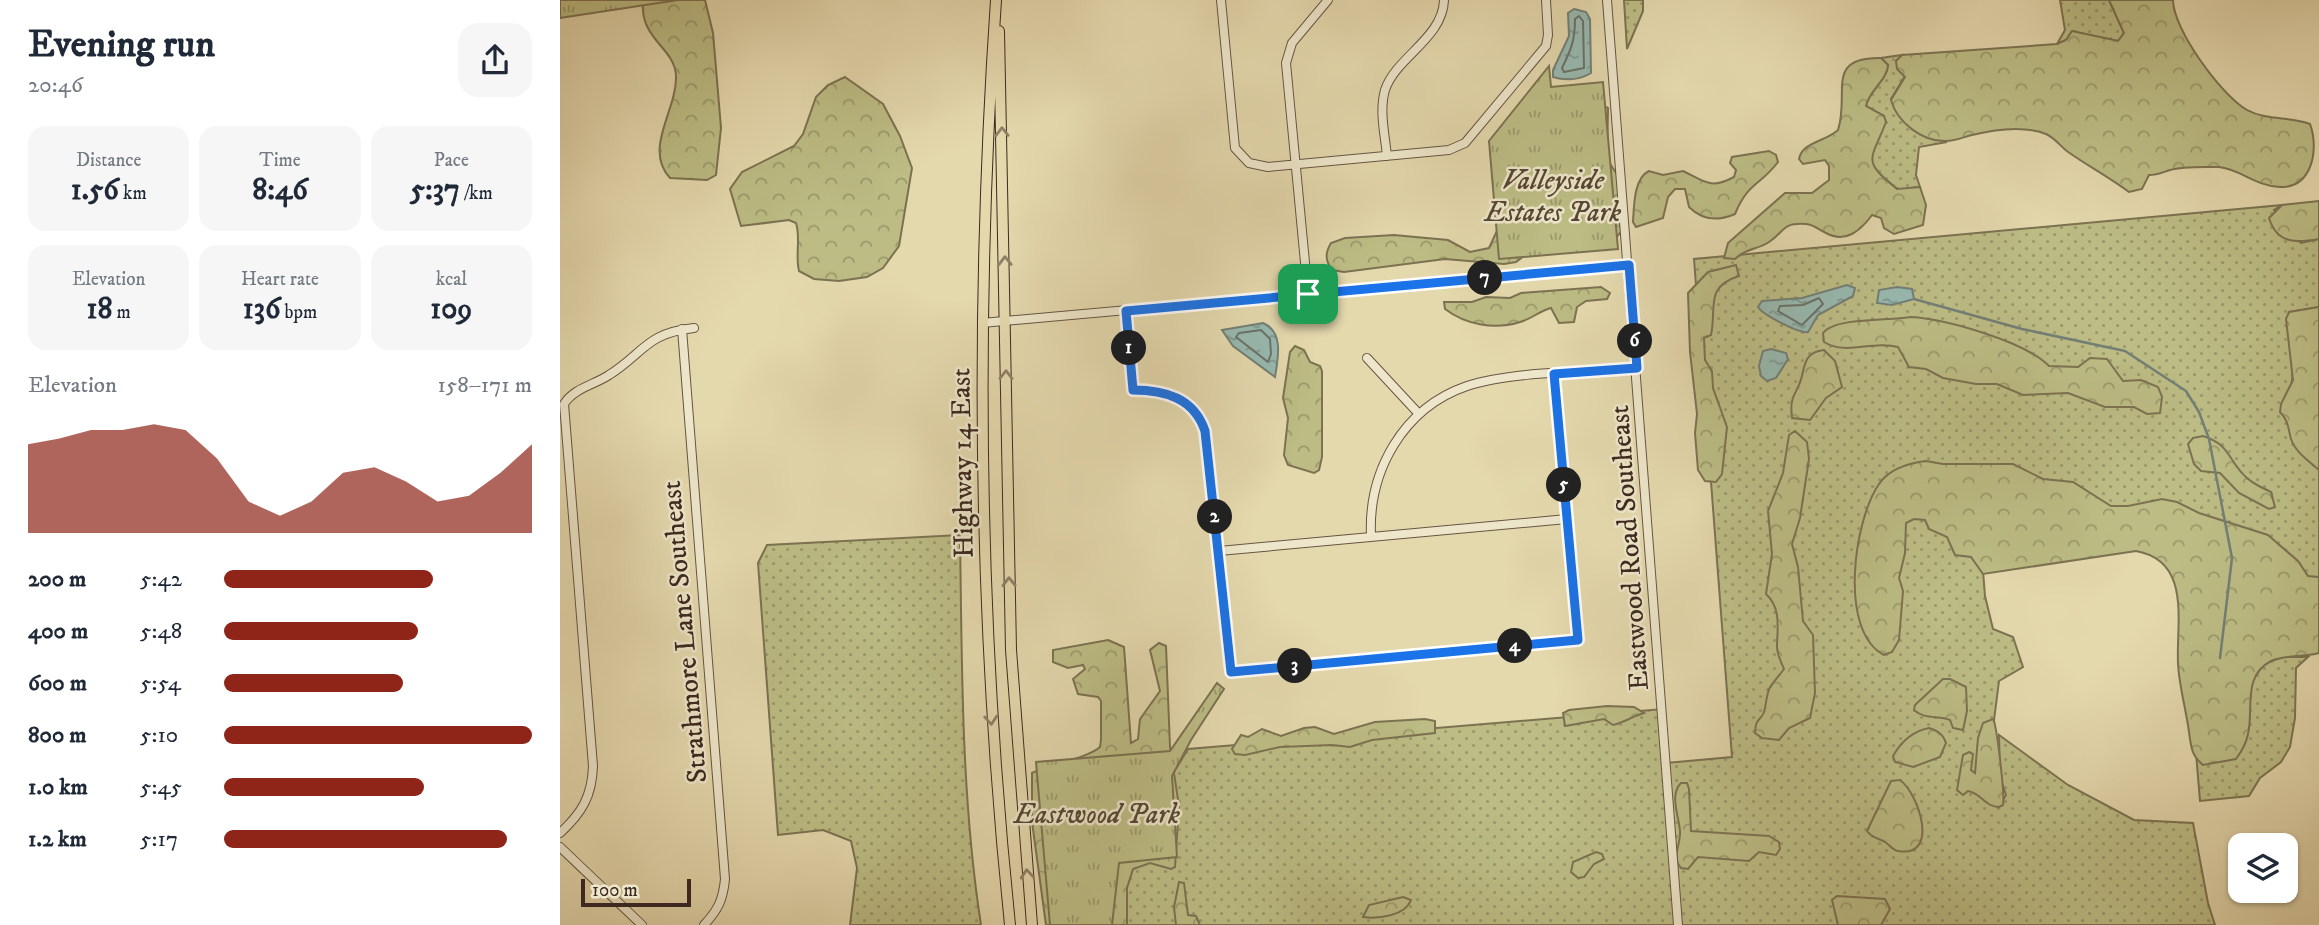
<!DOCTYPE html>
<html lang="en">
<head>
<meta charset="utf-8">
<style>
  body { margin:0; font-family:"IM FELL DW Pica",serif; background:#f6f6f7; color:#1f2937; height:100vh; display:flex; flex-direction:column; font-size:26px; white-space:nowrap }
  * { box-sizing:border-box; margin:0 }
  p { font-size:23px; color:#747a83 }
  .icon { flex:none; width:38px; height:38px; fill:none; stroke:currentColor; stroke-width:2; stroke-linecap:round; stroke-linejoin:round }
  .map { position:relative; flex:1; overflow:hidden }
  .drawer { display:flex; flex-direction:column; background:#fff; width:560px }
  .drawer>* { flex:none }
  .tools { position:absolute; left:1668px; top:833px; display:grid; gap:14px }
  .tools a { display:grid; place-items:center; width:70px; height:70px; border-radius:14px; background:#fff; box-shadow:0 2px 5px #0004; font-size:35px }
  .scale { position:absolute; left:21px; bottom:18px; width:110px; box-sizing:border-box; padding-left:7px; border:4px solid #3d2920; border-top:0; font-size:19px; line-height:24px; white-space:nowrap; color:#3d2920; -webkit-text-stroke:5px #ede6ca; paint-order:stroke }
  .pin { position:absolute; display:grid; place-items:center; width:60px; height:60px; color:#fff; margin:-30px; border-radius:14px; box-shadow:0 4px 10px #0006 }
  .km { position:absolute; width:35px; height:35px; margin:-18px; border-radius:50%; background:#222; color:#fff; font-size:19px; line-height:35px; text-align:center }
  .round { display:grid; place-items:center; flex:none; width:74px; height:74px; border-radius:21px; background:#f6f6f7 }
  .headline { display:flex; align-items:center; justify-content:space-between; height:119px; padding:0 28px }
  h1 { font-size:38px; font-weight:700; line-height:52px }
  .figures { display:grid; grid-template-columns:repeat(3,1fr); gap:10px; height:119px; padding:7px 28px }
  .figures div { display:grid; align-content:center; border-radius:18px; background:#f6f6f7; text-align:center }
  .figures b { font-size:30px; font-weight:700 }
  .figures small { font-size:19px; font-weight:400 }
  .figures p { font-size:19px }
  .chart { height:196px; padding:14px 28px }
  .chart p { display:flex; justify-content:space-between }
  .chart svg { width:100%; height:126px; margin-top:7px; fill:#8f2418; opacity:.7 }
  ul { padding:0 28px; list-style:none; font-size:23px }
  li { display:grid; grid-template-columns:112px 84px 1fr; align-items:center; height:52px }
  li i { height:18px; border-radius:9px; background:#8f2418 }
  main { display:flex; flex:1; min-height:0 }
  .map>svg:first-child { display:block }
</style>
</head>
<body>
<main>
<section class="drawer">
<div class="headline"><div><h1>Evening run</h1><p>20:46</p></div><a class="round"><svg class="icon" aria-label="share" viewBox="0 0 24 24"><path d="M12 15V3M7 8l5-5 5 5M5 13v7h14v-7"/></svg></a></div>
<div class="figures">
<div><p>Distance</p><b>1.56<small> km</small></b></div>
<div><p>Time</p><b>8:46</b></div>
<div><p>Pace</p><b>5:37<small> /km</small></b></div>
</div>
<div class="figures">
<div><p>Elevation</p><b>18<small> m</small></b></div>
<div><p>Heart rate</p><b>136<small> bpm</small></b></div>
<div><p>kcal</p><b>109</b></div>
</div>
<div class="chart"><p><span>Elevation</span>158–171 m</p>
<svg viewBox="0 0 160 44" preserveAspectRatio="none"><path d="M0 44V13L10 11L20 8L30 8L40 6L50 8L60 18L70 33L80 38L90 33L100 23L110 21L120 26L130 33L140 31L150 23L160 13V44z"/></svg>
</div>
<ul>
<li><b>200 m</b>5:42<i style="width:68%"></i></li>
<li><b>400 m</b>5:48<i style="width:63%"></i></li>
<li><b>600 m</b>5:54<i style="width:58%"></i></li>
<li><b>800 m</b>5:10<i style="width:100%"></i></li>
<li><b>1.0 km</b>5:45<i style="width:65%"></i></li>
<li><b>1.2 km</b>5:17<i style="width:92%"></i></li>
</ul>
</section>
<div class="map">
<svg width="1759" height="925" viewBox="0 0 1759 925">
  <defs>
    <pattern id="grass-dots" width="8" height="8" patternUnits="userSpaceOnUse" patternTransform="scale(1.75)"><rect width="8" height="8" fill="#bcbc84"/><path d="M2 2h.1M6 6h.1" fill="none" stroke="#9a996c" stroke-width="1.8" stroke-linecap="round"/></pattern>
    <pattern id="forest-crowns" width="20" height="18" patternUnits="userSpaceOnUse" patternTransform="scale(1.75)"><rect width="20" height="18" fill="#bcbc84"/><path d="M2 6a3 3 0 1 1 6 0M12 15a3 3 0 1 1 6 0" fill="none" stroke="#9a996c"/></pattern>
    <pattern id="park-tufts" width="24" height="20" patternUnits="userSpaceOnUse" patternTransform="scale(1.75)"><rect width="24" height="20" fill="#bcbc84"/><path d="M3 7l-1-3M5 7V3M7 7l1-3M15 17l-1-3M17 17v-4M19 17l1-3" fill="none" stroke="#9a996c"/></pattern>
    <pattern id="water-ripples" width="26" height="14" patternUnits="userSpaceOnUse" patternTransform="scale(1.75)"><rect width="26" height="14" fill="#97b9b0"/><path d="M2 4q2-2 4 0t4 0M15 11q2-2 4 0t4 0" fill="none" stroke="#7c968f"/></pattern>
  </defs>
  <rect width="100%" height="100%" fill="#e4d8ad"/>
  <filter id="stains"><feTurbulence type="fractalNoise" baseFrequency=".00286" numOctaves="4"/><feColorMatrix values="0 0 0 0 .2 0 0 0 0 .09 0 0 0 0 .02 0 0 0 .5 -.17"/></filter>
  <radialGradient id="worn" r=".72"><stop offset=".6" stop-color="#630" stop-opacity="0"/><stop offset="1" stop-color="#630" stop-opacity=".3"/></radialGradient>
  <!-- grass -->
  <path fill="url(#grass-dots)" stroke="#7c7252" stroke-width="2" d="M1064 0H1083V11L1067 49Z
    M1500 0H1549L1564 33 1558 41 1512 31 1506 40 1497 44 1505 30Z
    M1342 55 1336 61 1345 76 1331 99C1349 120 1360 137 1387 142L1359 147 1356 175 1360 187C1353 186 1346 191 1339 189 1334 188 1330 182 1325 179 1297 159 1321 143 1324 116L1306 106C1309 90 1327 81 1328 65L1321 58Z
    M1722 205 1714 210 1741 243 1759 239V307L1729 312C1728 335 1737 370 1730 389L1759 422V603L1709 662 1722 657H1748L1736 668 1735 718 1730 747 1721 762 1700 778 1689 796 1640 801 1630 680 1659 547 1421 546 1425 596 1433 629 1453 637 1463 667 1439 681 1434 720 1439 806 1446 795 1440 777 1439 735 1508 785 1574 820 1633 823 1648 903 1655 925H552L558 863 628 749 1103 709 1106 763 1172 757 1134 259Z
    M400 535C402 665 401 796 421 925H290L297 868 291 841 263 830 218 835 198 563 207 545Z"/>
  <!-- forest -->
  <path fill="url(#forest-crowns)" stroke="#7c7252" stroke-width="2" d="M83 0H145L153 33 161 128 156 175 147 180 110 178C83 148 117 111 116 76 115 47 79 40 83 0Z
    M1549 0H1613C1613 29 1661 95 1687 110 1707 121 1730 116 1750 124 1759 148 1753 188 1720 187 1695 186 1680 169 1659 167 1645 167 1623 166 1610 170 1603 172 1598 175 1589 175L1582 189 1569 192C1550 178 1530 167 1511 154 1502 149 1497 139 1486 134 1463 125 1436 129 1412 135 1404 137 1395 141 1386 141 1362 142 1337 122 1331 100L1345 77 1337 69 1336 61 1342 55 1497 44 1506 40 1512 31 1558 41 1564 33Z
    M1321 58 1328 65C1327 81 1309 90 1306 106L1324 116 1326 122C1311 161 1301 160 1337 189L1360 187 1366 205 1363 225 1334 234 1324 228 1321 218 1312 215C1301 230 1286 244 1266 233 1259 230 1255 225 1246 224 1221 222 1224 233 1209 242 1197 250 1186 248 1175 259L1164 258 1168 243 1225 193H1252L1269 180V166L1265 160 1243 164 1239 159C1242 142 1265 142 1278 130 1290 93 1264 57 1321 58Z
    M285 77 323 104 340 136 352 168 339 246 323 268 307 277 279 281 254 279 239 271C235 255 241 239 236 223L229 220 181 226 170 189 182 172 234 146 243 134 256 97 268 85Z
    M1042 105 1048 108 1047 159 1058 176 1061 232 1053 241 968 253 956 262 944 264 885 259 784 272 772 270C765 260 765 253 771 243L785 238 834 235 888 240 910 252 929 248 941 222Z
    M1209 151 1216 155 1218 162C1200 186 1188 182 1175 214 1159 221 1143 221 1129 207L1125 189H1115L1108 197 1103 218 1076 227 1073 222C1074 205 1074 178 1089 171L1103 175 1123 171C1144 181 1150 190 1174 177L1176 170 1170 163 1172 157Z
    M1759 201V239C1736 243 1717 244 1709 218L1722 205Z
    M1176 265 1179 276C1144 287 1157 308 1151 335L1144 338 1145 360 1152 371 1153 388 1167 427 1162 474 1156 482 1145 481 1138 470 1135 433 1137 414 1130 352 1128 293 1148 272Z
    M1041 287 1050 293 1047 299 1026 301 1017 307 1014 322 999 323 991 308C979 311 972 319 960 322 935 330 906 325 885 309L884 302H912L926 297 950 298 961 293Z
    M1759 307V470C1749 461 1736 453 1731 439 1728 429 1729 421 1720 412L1721 404 1733 380 1726 319 1729 312Z
    M1351 317C1386 319 1466 342 1489 366L1518 367 1530 358 1547 359 1563 381 1581 380 1598 387 1602 397 1600 413 1587 414 1574 407H1545L1508 393 1463 395 1437 384H1416L1383 378 1366 369 1349 367 1338 347C1312 340 1287 356 1264 342L1263 333C1275 317 1329 321 1351 317Z
    M735 346 744 350 750 362 760 366 762 371V457L759 470 754 473 728 465 724 455 728 418 723 398 730 352Z
    M1264 350 1275 361 1282 387 1266 398 1250 420 1232 418C1229 393 1237 396 1242 376 1245 361 1247 352 1264 350Z
    M1235 431 1247 442 1249 459 1240 518 1232 544 1238 567 1243 621 1253 635 1255 693 1250 718 1229 728 1219 740 1202 738 1195 733C1195 716 1204 720 1205 708 1209 683 1209 689 1224 669 1221 662 1217 654 1217 647 1217 629 1222 609 1206 594L1212 554 1208 511 1223 473 1229 435Z
    M1643 436C1668 444 1667 456 1682 473 1689 482 1701 487 1711 492L1715 507 1709 509 1679 493 1660 473 1641 471 1634 464 1628 444 1633 438Z
    M1366 461 1383 464H1453L1483 479 1513 482 1551 506H1568L1602 499 1617 502 1639 513 1708 535 1738 561 1748 576 1759 577V653C1744 658 1726 654 1711 661 1682 676 1694 709 1688 734 1686 744 1682 751 1676 759L1643 765C1631 755 1631 746 1629 732 1626 709 1619 686 1618 663 1616 623 1632 561 1576 551L1423 574 1411 557 1395 555 1387 537 1369 529 1365 520 1354 519 1346 523 1345 553 1339 578 1343 591 1339 640 1332 652 1324 655C1278 631 1294 520 1319 484 1329 469 1350 463 1366 461Z
    M548 640 564 647 571 743 578 739 580 719 600 691 590 650 599 643 606 646 610 747 619 806 615 867 611 869 590 863 573 869 567 888V925H486L472 822V773C490 764 528 758 540 747L541 740V701L538 697 518 694 513 679 525 669 523 665 508 668 493 662V650Z
    M1383 679H1390L1406 687 1407 711 1403 730 1393 728 1390 720C1378 715 1365 720 1354 710L1355 705Z
    M1047 706 1074 707 1084 713C1073 716 1063 723 1053 725L1044 719 1005 726 1003 713 1009 710Z
    M865 719 875 721V733L812 740 790 747 772 745 720 747 685 755 675 754 672 749 681 735 688 737 702 729 721 736 744 728 755 727 774 734 815 722Z
    M1433 719C1437 725 1445 797 1443 805L1439 807C1425 807 1421 793 1408 791L1403 795 1397 790 1403 755 1409 752 1413 754 1411 770 1415 773 1418 738 1423 723Z
    M1369 728C1378 731 1383 734 1386 743L1380 757 1353 767 1335 762 1333 756C1341 742 1353 731 1369 728Z
    M1340 780C1359 794 1380 858 1338 851 1332 850 1330 845 1325 842 1318 838 1312 838 1307 831L1331 781Z
    M1121 783H1127L1129 789 1131 831 1209 836 1219 842 1220 849 1216 855 1199 852 1189 861 1138 857 1128 869 1121 868C1111 857 1121 845 1120 831 1119 816 1109 795 1121 783Z
    M1036 852 1042 854 1044 859 1034 864 1024 877 1018 878 1011 872 1013 862Z
    M619 882 624 883 628 915 636 916 640 925H616L614 907Z
    M1277 896 1325 899 1330 909 1321 925H1278L1272 900Z
    M843 897 851 900C845 916 818 919 803 917L809 905Z"/>
  <!-- park -->
  <path fill="url(#park-tufts)" stroke="#7c7252" stroke-width="2" d="M0 0H118L0 18Z
    M989 66 991 87 1043 82 1058 249 939 259 929 141Z
    M657 683 664 689 631 740 612 776 617 857 559 863 552 925H490L476 762 610 751Z"/>
  <!-- water -->
  <path fill="url(#water-ripples)" stroke="#737f76" stroke-width="2" d="M1014 9 1026 12 1030 19 1031 73C1020 80 1005 81 993 77V70L1009 36 1008 13Z
    M1287 285 1295 288 1293 296 1258 315 1248 332C1239 334 1202 314 1198 307L1202 301 1242 298Z
    M1337 287 1352 289 1354 299 1332 305 1317 303 1319 290Z
    M703 323C724 332 718 358 715 377L673 346 662 330Z
    M1211 349 1226 353 1228 359 1216 378 1207 381 1201 376 1199 366 1203 351Z"/>
  <g fill="none" stroke-linecap="round" stroke-linejoin="round">
    <!-- shore -->
    <path stroke="#6a7168" stroke-width="2" d="M1019 16 1023 21 1024 68 1004 72 1002 68C1011 50 1015 40 1015 19Z
      M1259 298 1263 304 1242 325 1218 311 1220 306 1243 305Z
      M701 330 710 339 711 354 708 362 676 337 679 333Z"/>
    <!-- stream -->
    <path stroke="#737f76" stroke-width="2.5" d="M1354 299 1462 329 1565 351 1626 391 1639 412 1649 439 1672 558 1660 658"/>
    <!-- minor casing -->
    <g stroke="#675543" stroke-width="10">
      <path id="minor" d="M661 0 675 148 689 163 708 167 889 150 905 143 986 46 988 35 986 0
        M1047 0 1118 925
        M827 156C825 135 819 111 825 90 836 57 883 38 884 0
        M748 294 726 63 732 43 768 0
        M566 311 573 390C605 391 634 398 645 431L671 672 1018 640 994 375
        M422 323 1069 265
        M122 329 165 879C163 900 158 910 144 925
        M807 358 859 414
        M811 536C808 471 843 408 907 386 952 371 1028 372 1077 368
        M659 551 1007 519
        M0 833C22 813 32 796 33 766L4 404C14 388 34 385 49 375 84 353 86 333 134 328
        M0 847 82 925"/>
    </g>
    <!-- major casing -->
    <g stroke="#3d2920" stroke-width="12">
      <path id="major" d="M436 0C415 308 418 618 450 925
        M439 31 451 650 472 925"/>
    </g>
    <!-- minor -->
    <use href="#minor" stroke="#ede6ca" stroke-width="8"/>
    <!-- major -->
    <use href="#major" stroke="#e4d8ad" stroke-width="10"/>
  </g>
  <!-- one-way arrows -->
  <defs><path id="oneway-chevron" d="M-2-3.5L2.5 0L-2 3.5" fill="none" stroke-width="1.6" stroke-linecap="round" stroke-linejoin="round" transform="scale(1.75)"/></defs>
  <g stroke="#908066">
    <use href="#oneway-chevron" transform="translate(442 132) rotate(-91)"/>
    <use href="#oneway-chevron" transform="translate(445 261) rotate(-91)"/>
    <use href="#oneway-chevron" transform="translate(446 375) rotate(-90)"/>
    <use href="#oneway-chevron" transform="translate(449 582) rotate(-91)"/>
    <use href="#oneway-chevron" transform="translate(431 720) rotate(86)"/>
    <use href="#oneway-chevron" transform="translate(467 874) rotate(-95)"/>
  </g>
  <g fill="none" stroke-linecap="round" stroke-linejoin="round">
    <!-- route casing -->
    <g stroke="#fff" stroke-width="14">
      <path id="route" d="M1069 265 1077 368 994 374 1018 640 671 672 645 431C634 398 605 390 573 390L566 311Z"/>
    </g>
    <!-- route -->
    <use href="#route" stroke="#1a73e8" stroke-width="9"/>
  </g>
  <g text-anchor="middle" stroke-width="5" stroke-linejoin="round" paint-order="stroke">
    <!-- park labels -->
    <g font-size="28" font-style="italic" fill="#564634" stroke="#ede6ca">
      <text x="993" y="189">Valleyside<tspan x="993" dy="32">Estates Park</tspan></text>
      <text x="537" y="823">Eastwood Park</text>
    </g>
    <!-- street labels -->
    <g font-size="28" fill="#3d2920" stroke="#ede6ca">
      <text transform="translate(401 463) rotate(-91)" y="10">Highway 14 East</text>
      <text transform="translate(1068 548) rotate(-94)" y="10">Eastwood Road Southeast</text>
      <text transform="translate(123 632) rotate(-95)" y="10">Strathmore Lane Southeast</text>
    </g>
  </g>
  <rect width="100%" height="100%" filter="url(#stains)"/>
  <rect width="100%" height="100%" fill="url(#worn)"/>
</svg>
<div class="tools">
<a><svg class="icon" aria-label="layers" viewBox="0 0 24 24"><path d="M12 4l9 5-9 5-9-5zM3 14l9 5 9-5"/></svg></a>
</div>
<div class="scale">100 m</div>
<div class="pin" style="left:748px;top:294px;background:#1e9e55"><svg class="icon" aria-label="arrive" viewBox="0 0 24 24"><path d="M6 21V4h12l-3 4 3 4H6"/></svg></div>
<b class="km" style="left:569px;top:348px">1</b>
<b class="km" style="left:655px;top:517px">2</b>
<b class="km" style="left:735px;top:666px">3</b>
<b class="km" style="left:955px;top:646px">4</b>
<b class="km" style="left:1004px;top:485px">5</b>
<b class="km" style="left:1075px;top:341px">6</b>
<b class="km" style="left:925px;top:278px">7</b>
</div>
</main>
</body>
</html>
